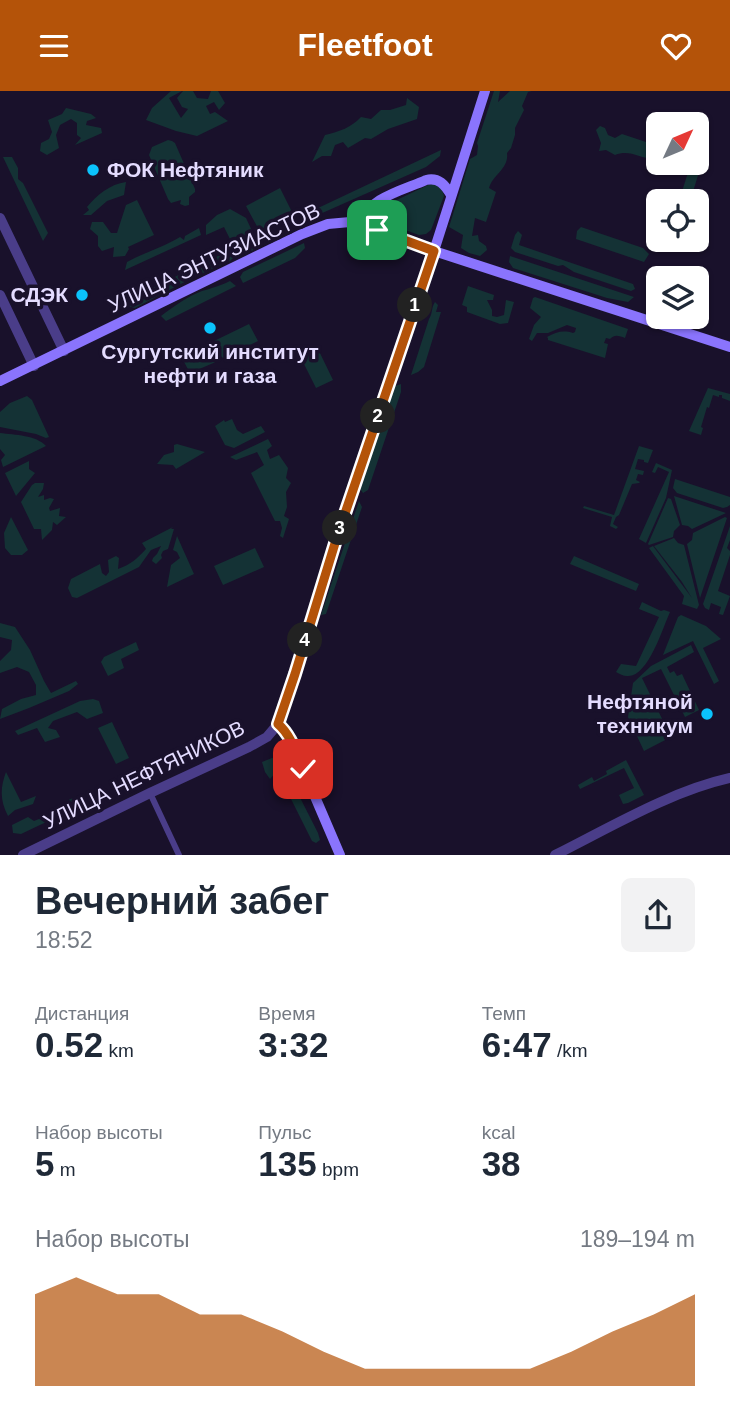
<!DOCTYPE html>
<html lang="ru">
<head>
<meta charset="utf-8">
<style>
  body { margin:0; font-family:Helvetica,sans-serif; background:#f2f2f3; color:#1f2937; height:100vh; display:flex; flex-direction:column; font-size:26px; white-space:nowrap }
  * { box-sizing:border-box; margin:0 }
  p { font-size:23px; color:#747a83 }
  .icon { flex:none; width:38px; height:38px; fill:none; stroke:currentColor; stroke-width:2; stroke-linecap:round; stroke-linejoin:round }
  .map { position:relative; height:764px; overflow:hidden }
  .sheet { display:flex; flex-direction:column; background:#fff; flex:1 }
  .sheet>* { flex:none }
  .needle { width:46px; rotate:46deg }
  .tools { position:absolute; left:646px; top:21px; display:grid; gap:14px }
  .tools a { display:grid; place-items:center; width:63px; height:63px; border-radius:10px; background:#fff; box-shadow:0 2px 5px #0004; font-size:35px }
  .pin { position:absolute; display:grid; place-items:center; width:60px; height:60px; color:#fff; margin:-30px; border-radius:14px; box-shadow:0 4px 10px #0006 }
  .km { position:absolute; width:35px; height:35px; margin:-18px; border-radius:50%; background:#222; color:#fff; font-size:19px; line-height:35px; text-align:center }
  .round { display:grid; place-items:center; flex:none; width:74px; height:74px; border-radius:10px; background:#f2f2f3 }
  .summary { display:flex; align-items:center; justify-content:space-between; height:119px; padding:0 35px }
  h1 { font-size:38px; font-weight:600; line-height:52px }
  .stats { display:grid; grid-template-columns:repeat(3,1fr); gap:10px; height:119px; padding:7px 35px }
  .stats div { display:grid; align-content:center }
  .stats b { font-size:35px; font-weight:600 }
  .stats small { font-size:19px; font-weight:400 }
  .stats p { font-size:19px }
  .chart { height:196px; padding:14px 35px }
  .chart p { display:flex; justify-content:space-between }
  .chart svg { width:100%; height:126px; margin-top:7px; fill:#b45309; opacity:.7 }
  header { display:flex; justify-content:space-between; align-items:center; height:91px; padding:0 35px; background:#b45309; color:#fff; font-size:32px; font-weight:600 }
  .map>svg:first-child { display:block }
</style>
</head>
<body>
<header><svg class="icon" aria-label="menu" viewBox="0 0 24 24"><path d="M4 6h16M4 12h16M4 18h16"/></svg>Fleetfoot<svg class="icon" aria-label="heart" viewBox="0 0 24 24"><path d="M12 20l-8-8c-3-5 5-10 8-4 3-6 11-1 8 4z"/></svg></header>
<div class="map">
<svg width="730" height="764" viewBox="0 0 730 764">
  <rect width="100%" height="100%" fill="#19112b"/>
  <!-- green -->
  <path fill="#143235" d="M171 0H182L169 7 181 27 188 18 182 16 177 7 183 0H193L197 7 208 8 211 0H218L225 12 219 19 214 11 206 15 210 23 215 21 228 30 197 45 176 40 146 29 152 17Z
    M494 0H500L498 11 510 0H532L528 1 522 15 524 19 515 37V44L511 57 507 62C509 78 493 83 489 97L496 101 486 131 475 127 472 145 478 144 479 150 486 155 487 159 480 165 469 162 461 157 463 144 449 136 470 68 477 64 478 55 477 52Z
    M407 7 419 16 417 28 388 38 371 48 365 47 348 57 343 51 335 54 331 65H322L312 71 325 44C339 41 352 36 361 26L371 28 381 19H390L406 14Z
    M66 17 91 23 96 27 87 30 86 34 101 37 102 42 75 54 81 47 77 44V32L71 28 60 34 56 44 59 57 47 64 40 60 41 52 49 48 52 41 48 29 62 23Z
    M600 35 605 37 608 44 615 47 622 43 658 55V66C644 72 633 57 615 64L606 59 599 60 601 52 596 39Z
    M168 49 172 50 175 52 195 98V101L189 106V114L185 115 180 113 181 109 171 112 168 108 149 64 152 56Z
    M707 56 690 110H679L691 72H696L697 59Z
    M441 59 440 65 426 76 320 123 317 122 318 117Z
    M3 66H12L18 77V88L23 92 48 142 43 150Z
    M126 91 124 104 107 110 91 124H83L89 119 87 116C97 104 110 93 126 91Z
    M433 93C440 96 442 98 444 105L431 139 426 143 419 144 377 129 373 127 374 122 378 118 428 94Z
    M280 97 293 123 259 139 246 115Z
    M137 109 154 144 128 156 129 158 125 165 113 166 114 156 102 160 98 155V145L90 138 92 131H103L111 142H117L126 114Z
    M230 118 246 127 253 142 242 148H230L224 136 206 144V134L217 124Z
    M581 136 643 157 649 163 644 171 576 148 577 140Z
    M199 137 201 144 125 179 127 171C145 161 164 156 180 146L184 149 185 145Z
    M518 140 522 144 519 154 633 193 635 198 631 200 574 181 563 174 558 175 515 161 511 157 515 144Z
    M249 150 250 154 256 152V158L246 162H238L230 170 194 186 135 217 127 215 125 210Z
    M304 152 305 157 295 167 243 192 240 186 243 181Z
    M510 165 634 206 628 211 607 207 513 177 509 171Z
    M230 190 236 195 166 230 161 225C173 216 188 205 202 200 212 197 220 195 230 190Z
    M468 195 494 204 493 209H487L492 219V225L497 226 504 224 506 209 514 211 508 232 500 233 467 221V216L462 214Z
    M535 206 628 238 625 247C619 245 615 243 610 248L606 247 604 252 608 253 605 267 548 249V247L547 246C556 241 563 239 573 242L575 241 576 237 567 234 548 242H537L532 250 529 248 534 234 541 226 530 217 533 207Z
    M435 211 438 214 436 221H441L424 276 418 281 411 284 429 228C433 222 431 217 435 211Z
    M249 233 258 250 223 267 221 265 218 270 190 282 183 269 216 254 214 250Z
    M318 258 333 289 316 297 301 267Z
    M401 293V301L368 399 363 402 360 398 395 295Z
    M708 297 730 303V310L722 307V304H719V306L713 304 709 317 707 316 701 336 703 337 701 344 689 340Z
    M27 305 32 309 49 346 46 347 36 343 0 336V321L10 312Z
    M232 328 237 339 243 343 261 335 265 341 234 357 225 354 215 335 224 329 225 331Z
    M0 342C15 344 36 344 46 355L3 376 1 369 5 364 0 358Z
    M268 348 272 355 267 359 270 368 279 364 288 377 286 387 291 392 286 401 287 416 284 425 289 428 283 447 280 445 282 437 280 430H275L251 382 264 374 257 361 236 369 230 366Z
    M177 353 205 361 176 378 173 374 157 373 164 364 174 361V354Z
    M639 355 653 359 648 372 644 371V369L638 368 635 378 644 380 643 384 638 383 636 389 640 391 639 392 632 393 619 424 616 426 613 433 618 436 616 438 610 435 612 426 583 417 584 415 614 424Z
    M29 370V378L35 382 16 405 5 382Z
    M656 372 672 379 666 407 646 452 639 448 669 381 658 376 655 382 652 381Z
    M675 388 730 406V414L727 416 723 417 677 402 673 397Z
    M35 392H44L43 398 38 406 44 404V409L50 407 54 408 49 417 50 420 60 417 59 425 66 426 57 434 53 431 52 439 42 449 41 438H34L21 411 32 394Z
    M674 405 726 422 692 438 688 435 682 434Z
    M668 407 671 408 680 434 674 440 673 446 649 454 648 453Z
    M359 410 362 416 326 523 321 524Z
    M11 426 28 459 22 464H11L5 457 4 442Z
    M725 426 727 427 700 507 687 453 692 449 693 442Z
    M730 435V449L727 457 730 460V464L718 500 730 505 723 524 719 523 721 516 711 512 709 519 705 517 703 513Z
    M173 436 171 438H174L168 458 163 460 161 464 162 467 156 473 152 470 153 467 157 463 161 455 151 459 139 476 77 507 72 506 68 497 71 488 100 473 102 482 106 485 109 481 108 469 116 465 119 467 118 478C130 474 138 467 146 458L142 452Z
    M177 445 194 483 167 496 171 474 180 467 177 461 173 459Z
    M674 447 678 452 684 454 699 514 697 518 682 513 684 505 649 457 653 455 692 507 682 491 654 455Z
    M255 457 264 476 223 494 214 475Z
    M574 465 639 493 636 500 570 473Z
    M642 511 661 520 664 519 670 521C663 536 648 587 627 585 623 585 620 583 616 581L621 573 636 575 659 526 639 518Z
    M681 524 706 535 721 548 703 557 719 590 714 593 693 550 663 564 678 526Z
    M0 532 15 536 30 559 44 590 51 602 76 590 78 593 69 600 29 617 0 628 2 618 21 608 36 604V594L29 581 17 576 0 582V570L11 559 12 549 0 546Z
    M136 551 139 559 121 568 124 577 108 585 101 571 104 566Z
    M691 554 694 561 667 576 670 582 674 580 677 585 682 583 699 619 685 626 661 578 642 587 671 646 644 660 628 626 633 592 651 575Z
    M93 608 99 610 103 622 87 628 77 621 53 630 48 637 56 639 60 646 45 651 37 637 18 644 15 640 80 610Z
    M112 631 129 667 116 673 98 637Z
    M272 667 277 668 284 675 318 742 320 749 316 752 312 750 277 680 270 688 265 681 262 671Z
    M626 669 644 704 628 712 623 713 619 704 634 697 624 677 580 698 578 694 592 686 594 690 607 683 606 680Z
    M6 681 21 711 36 705 33 713 15 719 8 725C0 710 0 697 6 681Z
    M78 705 80 715 21 743 13 742 12 734 28 726 34 730 61 719 66 710Z"/>
  <g fill="none" stroke-linecap="round" stroke-linejoin="round">
    <!-- pedestrian -->
    <path stroke="#4a3d89" stroke-width="6" d="M150 702 179 764"/>
    <!-- tertiary -->
    <path stroke="#4a3d89" stroke-width="10" d="M0 127 64 260
      M0 204 34 275
      M23 764 150 702 249 656 267 646 278 633
      M555 764C609 737 671 700 730 687"/>
    <!-- secondary -->
    <path stroke="#8a74fd" stroke-width="10" d="M360 133C367 107 404 99 426 89 439 86 445 94 451 104
      M0 290 302 143 328 133 350 131 360 133 434 160 730 256
      M340 764 289 645 284 638 278 633 295 583 336 449 434 160 485 0"/>
  </g>
  <g fill="none" stroke-linecap="round" stroke-linejoin="round">
    <!-- route casing -->
    <g stroke="#fff" stroke-width="14">
      <path id="route" d="M303 678C296 662 291 644 278 633L295 583 336 449 434 160 377 139"/>
    </g>
    <!-- route -->
    <use href="#route" stroke="#b45309" stroke-width="9"/>
  </g>
  <!-- markers -->
  <g fill="#0bc3fc" stroke="#19112b" stroke-width="2.5">
    <circle cx="93" cy="79" r="7"/>
    <circle cx="82" cy="204" r="7"/>
    <circle cx="210" cy="237" r="7"/>
    <circle cx="707" cy="623" r="7"/>
  </g>
  <g text-anchor="middle" stroke-width="7" stroke-linejoin="round" paint-order="stroke">
    <!-- poi labels -->
    <g font-size="21" font-weight="bold" fill="#e4dcff" stroke="#19112b" text-anchor="end">
      <text x="107" y="86" text-anchor="start">ФОК Нефтяник</text>
      <text x="68" y="211">СДЭК</text>
      <text x="210" y="268" text-anchor="middle">Сургутский институт<tspan x="210" dy="24">нефти и газа</tspan></text>
      <text x="693" y="618">Нефтяной<tspan x="693" dy="24">техникум</tspan></text>
    </g>
    <!-- street labels -->
    <g font-size="21" fill="#e4dcff" stroke="#19112b">
      <text transform="translate(214 167) rotate(-25)" y="7">УЛИЦА ЭНТУЗИАСТОВ</text>
      <text transform="translate(144 684) rotate(-26)" y="7">УЛИЦА НЕФТЯНИКОВ</text>
    </g>
  </g>
</svg>
<div class="tools">
<a><svg class="needle" viewBox="-14 -14 28 28"><path d="M0-13l5 13h-10z" fill="#e53935"/><path d="M0 13l5-13h-10z" fill="#747a83"/></svg></a>
<a><svg class="icon" aria-label="locate" viewBox="0 0 24 24"><circle cx="12" cy="12" r="6"/><path d="M12 2v4M12 18v4M2 12h4M18 12h4"/></svg></a>
<a><svg class="icon" aria-label="layers" viewBox="0 0 24 24"><path d="M12 4l9 5-9 5-9-5zM3 14l9 5 9-5"/></svg></a>
</div>
<div class="pin" style="left:377px;top:139px;background:#1e9e55"><svg class="icon" aria-label="arrive" viewBox="0 0 24 24"><path d="M6 21V4h12l-3 4 3 4H6"/></svg></div>
<div class="pin" style="left:303px;top:678px;background:#d93025"><svg class="icon" aria-label="check" viewBox="0 0 24 24"><path d="M5 12l5 5 9-10"/></svg></div>
<b class="km" style="left:415px;top:214px">1</b>
<b class="km" style="left:378px;top:325px">2</b>
<b class="km" style="left:340px;top:437px">3</b>
<b class="km" style="left:305px;top:549px">4</b>
</div>
<section class="sheet">
<div class="summary"><div><h1>Вечерний забег</h1><p>18:52</p></div><a class="round"><svg class="icon" aria-label="share" viewBox="0 0 24 24"><path d="M12 15V3M7 8l5-5 5 5M5 13v7h14v-7"/></svg></a></div>
<div class="stats">
<div><p>Дистанция</p><b>0.52<small> km</small></b></div>
<div><p>Время</p><b>3:32</b></div>
<div><p>Темп</p><b>6:47<small> /km</small></b></div>
</div>
<div class="stats">
<div><p>Набор высоты</p><b>5<small> m</small></b></div>
<div><p>Пульс</p><b>135<small> bpm</small></b></div>
<div><p>kcal</p><b>38</b></div>
</div>
<div class="chart"><p><span>Набор высоты</span>189–194 m</p>
<svg viewBox="0 0 160 44" preserveAspectRatio="none"><path d="M0 44V12L10 6L20 12L30 12L40 19L50 19L60 25L70 32L80 38L90 38L100 38L110 38L120 38L130 32L140 25L150 19L160 12V44z"/></svg>
</div>
</section>
</body>
</html>
